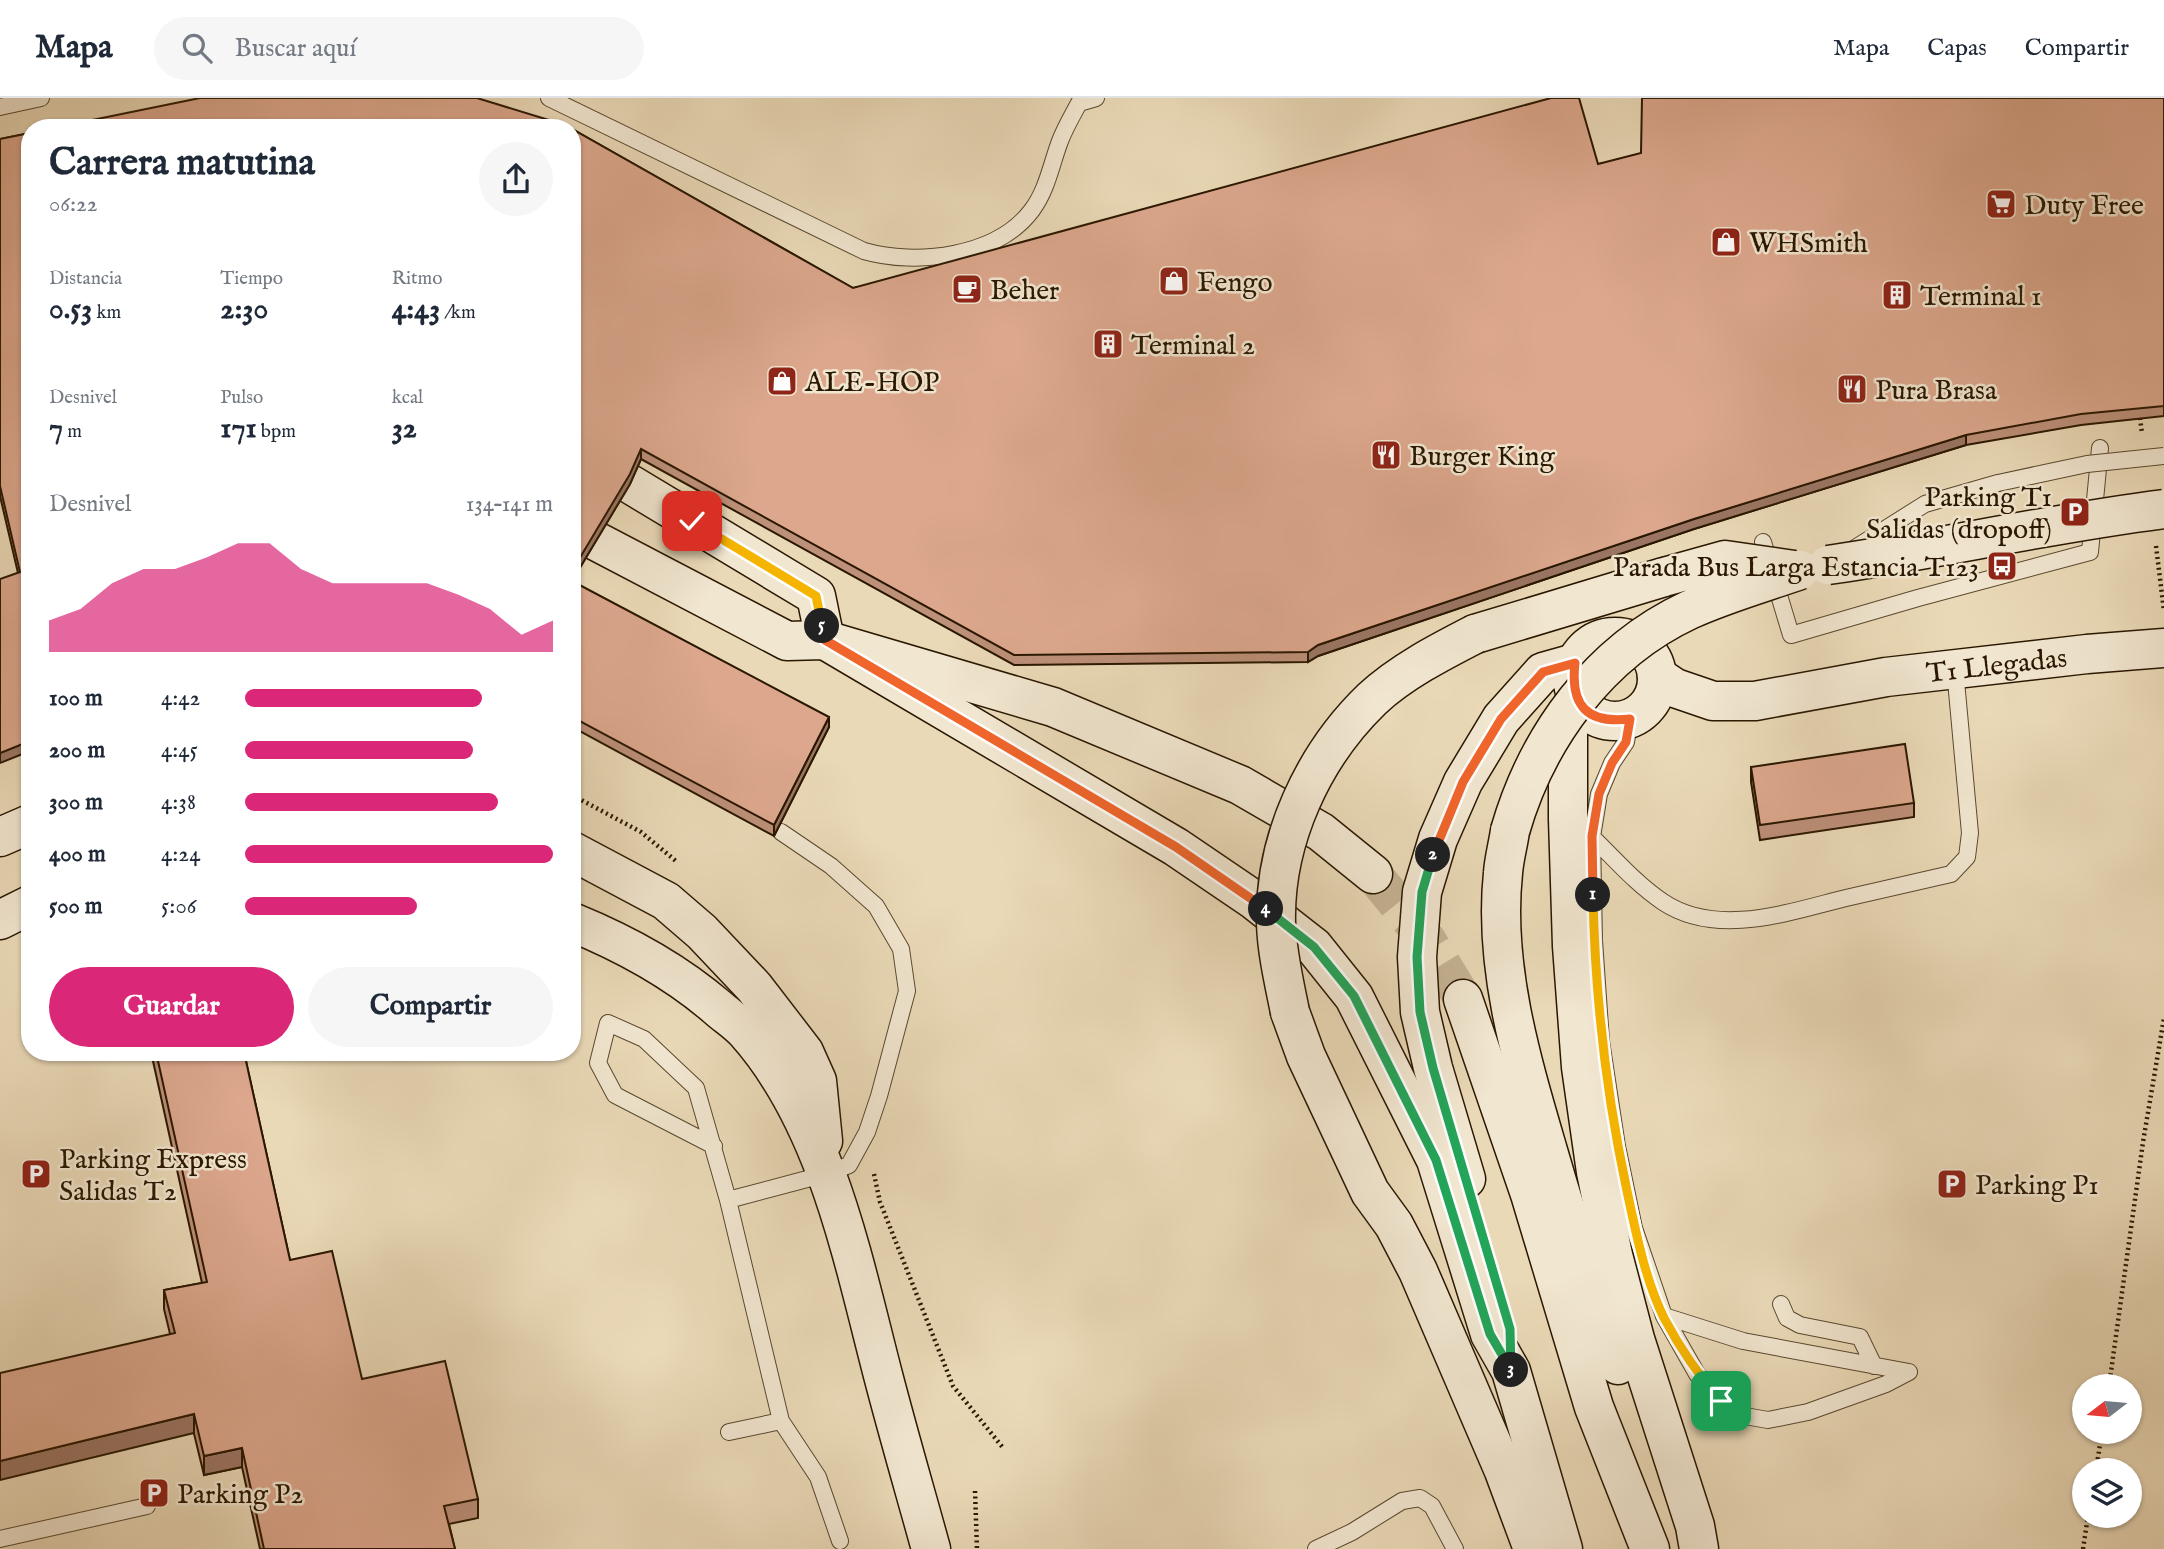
<!DOCTYPE html>
<html lang="es">
<head>
<meta charset="utf-8">
<style>
  body { margin:0; font-family:"IM FELL English",serif; background:#f6f6f7; color:#1f2937; height:100vh; display:flex; flex-direction:column; font-size:26px; white-space:nowrap }
  * { box-sizing:border-box; margin:0 }
  p { font-size:23px; color:#747a83 }
  .icon { flex:none; width:38px; height:38px; fill:none; stroke:currentColor; stroke-width:2; stroke-linecap:round; stroke-linejoin:round }
  .map { position:relative; flex:1; overflow:hidden }
  .side { position:absolute; left:21px; top:21px; width:560px; height:942px; display:flex; flex-direction:column; background:#fff; border-radius:28px; box-shadow:0 2px 5px #0004 }
  .side>* { flex:none }
  .needle { width:46px; rotate:254deg }
  .controls { position:absolute; left:2072px; top:1276px; display:grid; gap:14px }
  .controls a { display:grid; place-items:center; width:70px; height:70px; border-radius:50%; background:#fff; box-shadow:0 2px 5px #0004; font-size:35px }
  .pin { position:absolute; display:grid; place-items:center; width:60px; height:60px; color:#fff; margin:-30px; border-radius:14px; box-shadow:0 4px 10px #0006 }
  .km { position:absolute; width:35px; height:35px; margin:-18px; border-radius:50%; background:#222; color:#fff; font-size:19px; line-height:35px; text-align:center }
  .round { display:grid; place-items:center; flex:none; width:74px; height:74px; border-radius:37px; background:#f6f6f7 }
  .headline { display:flex; align-items:center; justify-content:space-between; height:119px; padding:0 28px }
  h1 { font-size:38px; font-weight:800; line-height:52px }
  .metrics { display:grid; grid-template-columns:repeat(3,1fr); gap:10px; height:119px; padding:7px 28px }
  .metrics div { display:grid; align-content:center }
  .metrics b { font-size:30px; font-weight:800 }
  .metrics small { font-size:19px; font-weight:400 }
  .metrics p { font-size:19px }
  .chart { height:196px; padding:14px 28px }
  .chart p { display:flex; justify-content:space-between }
  .chart svg { width:100%; height:126px; margin-top:7px; fill:#db2777; opacity:.7 }
  .action { display:flex; gap:14px; margin-top:auto; padding:14px 28px }
  .action a { flex:1; height:80px; border-radius:42px; background:#db2777; color:#fff; font-size:28px; font-weight:800; line-height:80px; text-align:center }
  .action a+a { background:#f6f6f7; color:#1f2937 }
  ul { padding:0 28px; list-style:none; font-size:23px }
  li { display:grid; grid-template-columns:112px 84px 1fr; align-items:center; height:52px }
  li i { height:18px; border-radius:9px; background:#db2777 }
  header { display:flex; align-items:center; gap:42px; box-sizing:border-box; height:98px; padding:0 35px; background:#fff; border-bottom:2px solid #e0e1e3 }
  header strong { font-size:33px }
  nav { display:flex; gap:38px; margin-inline-start:auto; font-size:24px }
  .search { width:490px; height:63px; background:#f6f6f7; display:flex; align-items:center; gap:18px; box-sizing:border-box; padding:0 24px; border-radius:38px; color:#747a83; font-size:26px }
  .map>svg:first-child { display:block }
</style>
</head>
<body>
<header>
<strong>Mapa</strong>
<div class="search"><svg class="icon" aria-label="search" viewBox="0 0 24 24"><circle cx="10" cy="10" r="6"/><path d="M15 15l6 6"/></svg>Buscar aquí</div>
<nav><a>Mapa</a><a>Capas</a><a>Compartir</a></nav>
</header>
<div class="map">
<svg width="2164" height="1451" viewBox="0 0 2164 1451">
  <rect width="100%" height="100%" fill="#ead9b7"/>
  <filter id="stains"><feTurbulence type="fractalNoise" baseFrequency=".00286" numOctaves="4"/><feColorMatrix values="0 0 0 0 .2 0 0 0 0 .09 0 0 0 0 .02 0 0 0 .5 -.17"/></filter>
  <radialGradient id="worn" r=".72"><stop offset=".6" stop-color="#630" stop-opacity="0"/><stop offset="1" stop-color="#630" stop-opacity=".3"/></radialGradient>
  <g fill="none" stroke-linecap="round" stroke-linejoin="round">
    <!-- secondary-tunnel -->
    <path stroke="#c4b292" stroke-width="38" stroke-dasharray="38 19" stroke-linecap="butt" d="M1373 776 1427 842 1463 901"/>
    <!-- lane casing -->
    <g stroke="#5a482e" stroke-width="18">
      <path id="lane" d="M549 0 864 153C916 168 997 159 1032 112 1047 92 1051 67 1060 43 1065 30 1072 18 1079 5L1096 0
        M0 9 41 0
        M1763 444 1791 537 1918 500 2090 454 2100 350
        M1852 452 1925 406 1998 385
        M1630 621 1626 644 1612 665 1599 696 1592 739 1594 842 1601 943 1617 1048 1634 1130 1664 1218 1697 1276 1721 1303 1745 1318 1768 1322 1808 1314 1886 1286 1909 1274
        M1592 739C1615 761 1636 786 1663 804 1717 840 1789 814 1846 800 1881 792 1916 784 1951 776L1967 759 1970 735 1955 572
        M714 1048 615 997 598 965 608 925 644 941 696 990 728 1102 781 1323 818 1379 840 1443
        M728 1102 826 1076 849 1067 867 1034 879 998 907 893 901 851 876 808 831 768 781 734
        M1781 1206 1787 1220 1800 1227 1860 1239 1874 1268
        M1664 1218 1743 1243 1909 1274
        M729 1334 781 1323
        M0 1441 147 1408
        M1316 1451 1352 1434 1402 1403 1420 1400 1432 1408 1455 1451"/>
    </g>
    <!-- secondary casing -->
    <g stroke="#2a1700" stroke-width="41">
      <g id="secondary">
        <path d="M630 386 816 498 825 542 1176 749 1254 802 1314 849 1354 899 1436 1062 1490 1236 1511 1273 1563 1451"/>
        <path d="M596 443 787 543 825 542 1053 609 1240 687 1321 734 1373 776"/>
        <path d="M1475 536 1664 479"/>
        <circle cx="1615" cy="581" r="42"/>
        <path id="s1" d="M1657 578 1675 590 1713 603H1755L1886 579 2087 556 2164 550"/>
        <path d="M1579 603 1568 632V721L1572 848 1581 969 1596 1074 1613 1157 1635 1241 1695 1428 1699 1451"/>
        <path d="M1510 733C1508 747 1504 761 1503 775 1493 869 1522 964 1548 1053 1569 1125 1592 1197 1618 1267"/>
        <path d="M0 739 30 726"/>
        <path d="M572 753 666 803 702 834 754 889 804 954 817 983 823 1043"/>
        <path d="M0 822 30 807"/>
        <path d="M572 824C626 846 674 872 718 910 727 918 738 925 746 934 827 1025 853 1162 883 1277 898 1335 915 1393 931 1451"/>
        <path d="M1463 901 1530 1096 1594 1309 1650 1451"/>
        <path d="M1290 914 1306 958 1370 1094 1394 1127 1418 1173 1504 1373 1533 1451"/>
        <path d="M1466 1081 1433 970 1420 914 1417 859 1422 794 1438 741 1463 684 1501 621 1543 574 1575 565"/>
      </g>
    </g>
    <!-- path -->
    <path stroke="#2a1700" stroke-width="4.5" stroke-dasharray="2 3.5" stroke-linecap="butt" d="M2140 320 2142 335
      M2156 448 2164 513
      M572 697 641 734 677 764
      M874 1076 880 1104 953 1288 1004 1351
      M2109 1288 2143 1044 2164 920
      M2096 1372 2102 1334
      M975 1393 977 1451
      M2083 1451 2088 1418"/>
    <!-- lane -->
    <use href="#lane" stroke="#f1e6d0" stroke-width="16"/>
    <!-- secondary -->
    <use href="#secondary" stroke="#f1e6d0" stroke-width="38"/>
    <!-- lane-bridge casing -->
    <g stroke="#5a482e" stroke-width="18" stroke-linecap="butt">
      <path id="lane-bridge" d="M1998 385 2087 366 2164 358"/>
    </g>
    <!-- secondary-bridge casing -->
    <g stroke="#2a1700" stroke-width="41" stroke-linecap="butt">
      <path id="secondary-bridge" d="M1828 467C1940 451 2051 425 2164 411
        M1664 479 1725 462 1794 472
        M1510 733C1537 639 1599 554 1689 512 1724 496 1763 485 1800 472
        M1290 914C1284 884 1277 855 1276 825 1274 742 1313 658 1372 601 1401 574 1440 554 1475 536"/>
    </g>
    <!-- lane-bridge -->
    <use href="#lane-bridge" stroke="#f1e6d0" stroke-width="16"/>
    <!-- secondary-bridge -->
    <use href="#secondary-bridge" stroke="#f1e6d0" stroke-width="38"/>
  </g>
  <!-- wall -->
  <path fill="#bd9079" stroke="#2a1700" stroke-width="2" d="M2164 0V318L2081 327 1966 347 1694 431 1318 558 1308 564 1014 567 641 361 630 386 572 483 829 629 774 738 572 629V31L853 190 1598 66Z
    M30 35V653H27L18 475 0 398V41Z
    M1751 669 1914 705V719L1760 742 1751 684Z
    M151 954H244L290 1162 362 1281 478 1401V1420L449 1426 455 1451H260L242 1369 204 1377 164 1211V1192L202 1185Z"/>
  <!-- shaded-wall -->
  <path fill="#9a7563" stroke="#2a1700" stroke-width="2" d="M1966 337V347L1694 431 1318 558 1308 564V554L1318 547 1694 421Z
    M641 351V361L630 386 572 483V473Z
    M829 619V629L774 738V727Z
    M30 643V653L0 665V655Z
    M194 1316V1335L0 1382V1363Z
    M242 1350V1369L204 1377V1358Z"/>
  <!-- building -->
  <path fill="#dca78d" stroke="#2a1700" stroke-width="2" d="M200 0H477L565 27 570 30H53Z
    M1551 0H1579L1598 66 1641 55 1642 0H2164V308L2081 316 1966 337 1694 421 1318 547 1308 554 1014 557 641 351 630 376 572 473V31L853 190Z
    M30 35V643L0 655V481L20 474 0 388V41Z
    M572 483 829 619 774 727 572 619Z
    M1905 646 1914 705 1760 727 1751 669Z
    M156 954H244L290 1162 332 1153 362 1281 445 1263 478 1401 444 1408 455 1451H264L242 1350 204 1358 194 1316 0 1363V1275L175 1235 164 1192 207 1184Z"/>
  <g fill="none" stroke-linecap="round" stroke-linejoin="round">
    <!-- split-1 casing -->
    <g stroke="#fff" stroke-width="14">
      <path id="split-1" d="M1593 797C1595 897 1606 995 1627 1093 1636 1135 1645 1181 1664 1220 1680 1250 1699 1278 1721 1303"/>
    </g>
    <!-- split-2 casing -->
    <g stroke="#fff" stroke-width="14">
      <path id="split-2" d="M1433 757 1463 684 1501 621 1543 574 1575 565C1570 608 1587 626 1630 621L1626 644 1612 665 1599 696 1592 738 1593 797"/>
    </g>
    <!-- split-3 casing -->
    <g stroke="#fff" stroke-width="14">
      <path id="split-3" d="M1433 757 1422 794 1417 859 1420 914 1433 970 1510 1231 1511 1272"/>
    </g>
    <!-- split-4 casing -->
    <g stroke="#fff" stroke-width="14">
      <path id="split-4" d="M1266 811 1314 849 1354 898 1436 1062 1490 1236 1511 1272"/>
    </g>
    <!-- split-5 casing -->
    <g stroke="#fff" stroke-width="14">
      <path id="split-5" d="M822 528 825 542 1176 749 1266 811"/>
    </g>
    <!-- split-6 casing -->
    <g stroke="#fff" stroke-width="14">
      <path id="split-6" d="M692 423 816 498 822 528"/>
    </g>
    <!-- split-1 -->
    <use href="#split-1" stroke="#f5b400" stroke-width="9"/>
    <!-- split-2 -->
    <use href="#split-2" stroke="#f0652b" stroke-width="9"/>
    <!-- split-3 -->
    <use href="#split-3" stroke="#22a559" stroke-width="9"/>
    <!-- split-4 -->
    <use href="#split-4" stroke="#22a559" stroke-width="9"/>
    <!-- split-5 -->
    <use href="#split-5" stroke="#f0652b" stroke-width="9"/>
    <!-- split-6 -->
    <use href="#split-6" stroke="#f5b400" stroke-width="9"/>
  </g>
  <!-- icons -->
  <defs>
    <g id="supermarket-square" transform="scale(1.575)"><rect x="-9" y="-9" width="18" height="18" rx="4" fill="#8f2418" stroke="#f1e6d0"/><path d="M-6-5.5h2.5l.6 2H6L4.5 2H-2.5L-4.4-4H-6ZM-1.5 3.2a1.3 1.3 0 1 0 .1 0ZM3 3.2a1.3 1.3 0 1 0 .1 0Z" fill="#fff"/></g>
    <g id="shop-square" transform="scale(1.575)"><rect x="-9" y="-9" width="18" height="18" rx="4" fill="#8f2418" stroke="#f1e6d0"/><path d="M-5-2.5h2.3a2.7 3.5 0 0 1 5.4 0H5L5.5 6h-11ZM-1.5-2.5h3a1.5 2.3 0 0 0-3 0Z" fill="#fff"/></g>
    <g id="cafe-square" transform="scale(1.575)"><rect x="-9" y="-9" width="18" height="18" rx="4" fill="#8f2418" stroke="#f1e6d0"/><path d="M-5.5-4.5H6V0H3Q3 3.5 0 3.5H-2.5Q-5.5 3.5-5.5 0ZM3-3.2v2h1.7v-2ZM-6 4.5H4V6H-6Z" fill="#fff"/></g>
    <g id="building-square" transform="scale(1.575)"><rect x="-9" y="-9" width="18" height="18" rx="4" fill="#8f2418" stroke="#f1e6d0"/><path d="M-4-6H4V6H1V3H-1V6H-4ZM-2.5-4.3h1.7v1.8h-1.7ZM.8-4.3h1.7v1.8H.8ZM-2.5-1h1.7V.8h-1.7ZM.8-1h1.7V.8H.8Z" fill="#fff"/></g>
    <g id="restaurant-square" transform="scale(1.575)"><rect x="-9" y="-9" width="18" height="18" rx="4" fill="#8f2418" stroke="#f1e6d0"/><path d="M-5-6h1v4h1v-4h1v4h1v-4h1v5L-1.5 .5V6h-2V.5L-5-1ZM5-6V6H3V1.5H1.5Q1.5-4 5-6Z" fill="#fff"/></g>
    <g id="parking-square" transform="scale(1.575)"><rect x="-9" y="-9" width="18" height="18" rx="4" fill="#8f2418" stroke="#f1e6d0"/><path d="M-3.5-5.5H1a3.5 3.5 0 0 1 0 7H-1V5.5H-3.5ZM-1-3.4V-.6H.8a1.4 1.4 0 0 0 0-2.8Z" fill="#fff"/></g>
    <g id="bus-square" transform="scale(1.575)"><rect x="-9" y="-9" width="18" height="18" rx="4" fill="#8f2418" stroke="#f1e6d0"/><path d="M-5-6H5V4H4V6H2V4H-2V6H-4V4H-5ZM-3.5-4V0h7V-4ZM-3.5 1.2v1.5H-2V1.2ZM2 1.2v1.5H3.5V1.2Z" fill="#fff"/></g>
  </defs>
  <g fill-rule="evenodd">
    <use href="#supermarket-square" x="2001" y="106"/>
    <use href="#shop-square" x="1726" y="144"/>
    <use href="#shop-square" x="1174" y="183"/>
    <use href="#cafe-square" x="967" y="191"/>
    <use href="#building-square" x="1897" y="197"/>
    <use href="#building-square" x="1108" y="246"/>
    <use href="#shop-square" x="782" y="283"/>
    <use href="#restaurant-square" x="1852" y="291"/>
    <use href="#restaurant-square" x="1386" y="357"/>
    <use href="#parking-square" x="2075" y="414"/>
    <use href="#bus-square" x="2002" y="468"/>
    <use href="#parking-square" x="36" y="1076"/>
    <use href="#parking-square" x="1952" y="1086"/>
    <use href="#parking-square" x="154" y="1395"/>
  </g>
  <g text-anchor="middle" stroke-width="5" stroke-linejoin="round" paint-order="stroke">
    <!-- poi labels -->
    <g font-size="28" fill="#2a1700" stroke="#f1e6d0" text-anchor="start">
      <text x="2024" y="116">Duty Free</text>
      <text x="1749" y="154">WHSmith</text>
      <text x="1197" y="193">Fengo</text>
      <text x="990" y="201">Beher</text>
      <text x="1920" y="207">Terminal 1</text>
      <text x="1131" y="256">Terminal 2</text>
      <text x="805" y="293">ALE-HOP</text>
      <text x="1875" y="301">Pura Brasa</text>
      <text x="1409" y="367">Burger King</text>
      <text x="2052" y="408" text-anchor="end">Parking T1<tspan x="2052" dy="32">Salidas (dropoff)</tspan></text>
      <text x="1979" y="478" text-anchor="end">Parada Bus Larga Estancia T123</text>
      <text x="59" y="1070">Parking Express<tspan x="59" dy="32">Salidas T2</tspan></text>
      <text x="1975" y="1096">Parking P1</text>
      <text x="177" y="1405">Parking P2</text>
    </g>
    <!-- street labels -->
    <g font-size="28" fill="#2a1700" stroke="#f1e6d0">
      <text dy="10" stroke="none"><textPath href="#s1" startOffset="348">T1 Llegadas</textPath></text>
    </g>
  </g>
  <rect width="100%" height="100%" filter="url(#stains)"/>
  <rect width="100%" height="100%" fill="url(#worn)"/>
</svg>
<div class="controls">
<a><svg class="needle" viewBox="-14 -14 28 28"><path d="M0-13l5 13h-10z" fill="#e53935"/><path d="M0 13l5-13h-10z" fill="#747a83"/></svg></a>
<a><svg class="icon" aria-label="layers" viewBox="0 0 24 24"><path d="M12 4l9 5-9 5-9-5zM3 14l9 5 9-5"/></svg></a>
</div>
<div class="pin" style="left:1721px;top:1303px;background:#1e9e55"><svg class="icon" aria-label="arrive" viewBox="0 0 24 24"><path d="M6 21V4h12l-3 4 3 4H6"/></svg></div>
<div class="pin" style="left:692px;top:423px;background:#d93025"><svg class="icon" aria-label="check" viewBox="0 0 24 24"><path d="M5 12l5 5 9-10"/></svg></div>
<b class="km" style="left:1593px;top:797px">1</b>
<b class="km" style="left:1433px;top:757px">2</b>
<b class="km" style="left:1511px;top:1272px">3</b>
<b class="km" style="left:1266px;top:811px">4</b>
<b class="km" style="left:822px;top:528px">5</b>
<section class="side">
<div class="headline"><div><h1>Carrera matutina</h1><p>06:22</p></div><a class="round"><svg class="icon" aria-label="share" viewBox="0 0 24 24"><path d="M12 15V3M7 8l5-5 5 5M5 13v7h14v-7"/></svg></a></div>
<div class="metrics">
<div><p>Distancia</p><b>0.53<small> km</small></b></div>
<div><p>Tiempo</p><b>2:30</b></div>
<div><p>Ritmo</p><b>4:43<small> /km</small></b></div>
</div>
<div class="metrics">
<div><p>Desnivel</p><b>7<small> m</small></b></div>
<div><p>Pulso</p><b>171<small> bpm</small></b></div>
<div><p>kcal</p><b>32</b></div>
</div>
<div class="chart"><p><span>Desnivel</span>134–141 m</p>
<svg viewBox="0 0 160 44" preserveAspectRatio="none"><path d="M0 44V33L10 29L20 20L30 15L40 15L50 11L60 6L70 6L80 15L90 20L100 20L110 20L120 20L130 24L140 29L150 38L160 33V44z"/></svg>
</div>
<ul>
<li><b>100 m</b>4:42<i style="width:77%"></i></li>
<li><b>200 m</b>4:45<i style="width:74%"></i></li>
<li><b>300 m</b>4:38<i style="width:82%"></i></li>
<li><b>400 m</b>4:24<i style="width:100%"></i></li>
<li><b>500 m</b>5:06<i style="width:56%"></i></li>
</ul>
<div class="action"><a>Guardar</a><a>Compartir</a></div>
</section>
</div>
</body>
</html>
